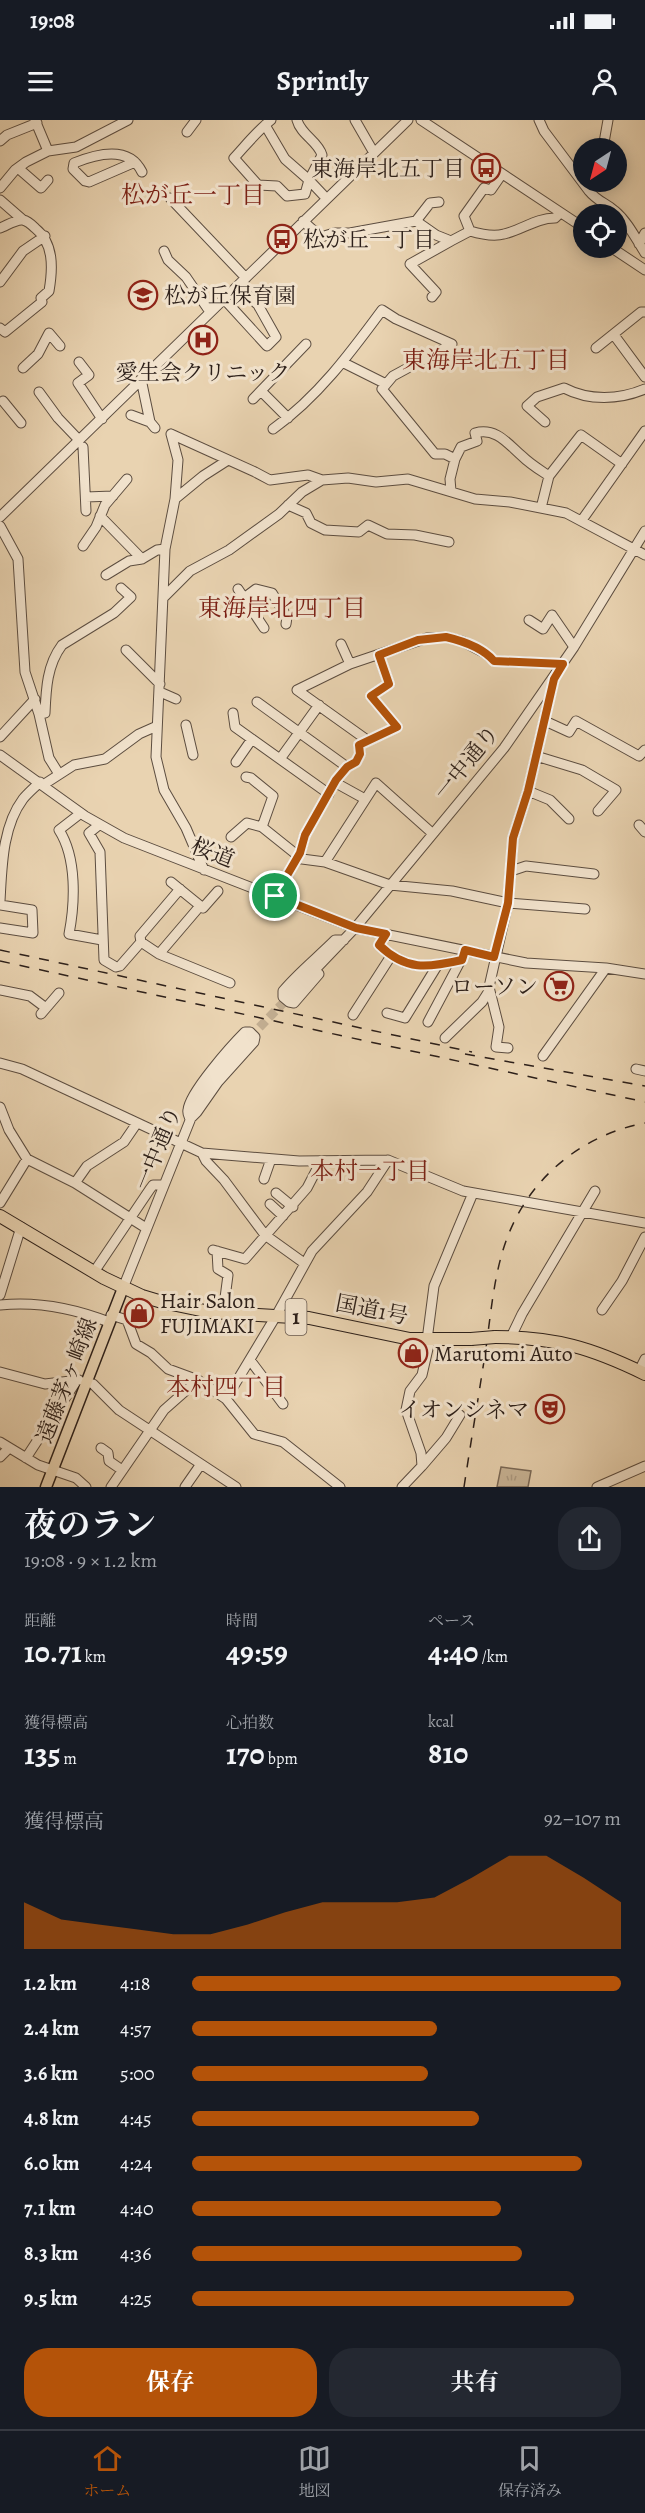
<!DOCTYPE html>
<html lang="ja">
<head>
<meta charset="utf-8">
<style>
  body { margin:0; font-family:Alegreya,"Noto Serif JP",serif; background:#242831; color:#f1f3f6; height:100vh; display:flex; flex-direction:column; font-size:22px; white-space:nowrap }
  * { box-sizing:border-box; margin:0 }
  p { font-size:20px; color:#9ea1a6 }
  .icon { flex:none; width:33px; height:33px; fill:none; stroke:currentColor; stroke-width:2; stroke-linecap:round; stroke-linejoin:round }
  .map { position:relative; height:1367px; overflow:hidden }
  .drawer { display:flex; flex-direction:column; background:#171b24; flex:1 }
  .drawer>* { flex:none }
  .needle { width:39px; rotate:216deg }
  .fabs { position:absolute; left:573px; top:18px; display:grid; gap:12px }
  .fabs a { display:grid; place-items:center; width:54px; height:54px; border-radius:50%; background:#171b24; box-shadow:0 3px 15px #0003; font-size:30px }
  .pin { position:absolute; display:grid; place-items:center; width:51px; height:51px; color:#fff; margin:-26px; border:3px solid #fff; border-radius:50%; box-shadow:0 2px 6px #0007 }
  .round { display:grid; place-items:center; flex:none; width:63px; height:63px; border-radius:24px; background:#242831 }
  .head { display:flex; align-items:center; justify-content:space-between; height:102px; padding:0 24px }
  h1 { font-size:33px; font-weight:700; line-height:45px }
  .figures { display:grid; grid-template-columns:repeat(3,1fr); gap:9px; height:102px; padding:6px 24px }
  .figures div { display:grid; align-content:center }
  .figures b { font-size:30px; font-weight:700 }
  .figures small { font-size:16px; font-weight:400 }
  .figures p { font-size:16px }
  .chart { height:168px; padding:12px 24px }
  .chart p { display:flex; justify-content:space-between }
  .chart svg { width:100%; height:108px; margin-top:6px; fill:#b45309; opacity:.7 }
  .button { display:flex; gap:12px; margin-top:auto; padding:12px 24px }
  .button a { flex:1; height:69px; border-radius:24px; background:#b45309; color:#fff; font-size:24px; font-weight:700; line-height:69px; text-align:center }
  .button a+a { background:#242831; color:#f1f3f6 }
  ul { padding:0 24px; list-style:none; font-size:20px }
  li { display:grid; grid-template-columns:96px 72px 1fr; align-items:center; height:45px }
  li i { height:15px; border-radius:8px; background:#b45309 }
  .status { display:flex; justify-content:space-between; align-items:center; height:42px; padding:0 30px; background:#171b24; direction:ltr }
  .status svg { height:16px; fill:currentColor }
  header { display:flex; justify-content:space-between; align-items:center; height:78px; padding:0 24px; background:#171b24; font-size:27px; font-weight:700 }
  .tab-bar { display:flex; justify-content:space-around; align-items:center; height:84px; border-top:2px solid #363941; background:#171b24; font-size:16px; color:#9ea1a6 }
  .tab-bar a { display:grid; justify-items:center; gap:3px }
  .tab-bar .on { color:#b45309 }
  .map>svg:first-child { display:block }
</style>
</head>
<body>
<div class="status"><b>19:08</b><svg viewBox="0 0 49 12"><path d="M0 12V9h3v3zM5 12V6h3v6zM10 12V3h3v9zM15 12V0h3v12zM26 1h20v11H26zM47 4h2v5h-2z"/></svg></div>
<header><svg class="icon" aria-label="menu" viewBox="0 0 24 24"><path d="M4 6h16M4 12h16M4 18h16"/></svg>Sprintly<svg class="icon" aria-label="person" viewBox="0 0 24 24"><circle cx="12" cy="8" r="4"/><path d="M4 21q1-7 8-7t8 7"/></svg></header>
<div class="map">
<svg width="645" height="1367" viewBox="0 0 645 1367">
  <defs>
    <pattern id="grass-tufts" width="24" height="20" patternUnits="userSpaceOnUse" patternTransform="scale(1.5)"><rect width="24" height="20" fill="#c9b597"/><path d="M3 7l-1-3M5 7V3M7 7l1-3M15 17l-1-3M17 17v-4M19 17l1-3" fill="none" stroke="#ad9b82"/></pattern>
  </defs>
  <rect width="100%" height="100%" fill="#e9d3b1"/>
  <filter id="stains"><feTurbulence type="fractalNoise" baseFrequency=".00333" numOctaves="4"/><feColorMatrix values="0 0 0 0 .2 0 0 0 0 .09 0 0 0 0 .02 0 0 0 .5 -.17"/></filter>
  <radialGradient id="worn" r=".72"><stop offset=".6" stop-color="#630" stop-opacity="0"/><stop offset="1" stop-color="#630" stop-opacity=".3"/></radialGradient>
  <!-- grass -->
  <path fill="url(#grass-tufts)" stroke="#7b6a58" stroke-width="1.5" d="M501 1347 531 1351 528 1367H497Z"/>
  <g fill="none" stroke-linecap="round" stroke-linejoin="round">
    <!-- minor-tunnel -->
    <path stroke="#c3af93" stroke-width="9" stroke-dasharray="9 4.5" stroke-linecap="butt" d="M250 917 289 877"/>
    <!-- minor casing -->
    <g stroke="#5c4d40" stroke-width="11">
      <path id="minor" d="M35 0 48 31
        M297 0C301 15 318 21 322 35L309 60 326 78
        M355 0 374 33
        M421 0 584 108
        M539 0 544 11 589 71 595 62
        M265 5 285 39 309 60 305 74 287 76 277 66 258 65 234 38C246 25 257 11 271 0
        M187 12 196 0
        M0 21 7 15 37 3
        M603 28 608 0
        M135 42 89 62 85 61 73 49 74 43C96 34 129 25 142 52
        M18 48 41 68 48 60
        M502 54 491 70 484 68 464 96 470 111C480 114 494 117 504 114 522 110 536 98 555 98L560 93
        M0 68 15 50 26 42 48 31 76 27 128 0
        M589 71C598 82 605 82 615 91 628 102 636 119 645 133
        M170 78 246 158
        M0 80 23 100
        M303 101 321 117 334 113H350L416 101 436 115 451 121 470 111
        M416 101 430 83 439 82
        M0 108C6 106 16 99 23 100 28 101 32 105 35 108 54 123 53 148 49 171L41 178 42 182 5 212 0 208
        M639 124 645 113
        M612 128 645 150
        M164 131 168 140 186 157 210 192
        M0 162 23 131 45 116
        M432 177 436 172 410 144 451 121
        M224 179 267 226 276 217 258 185 238 166
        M614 215 645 257
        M596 228 641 192H645
        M79 242 89 255 78 263 102 299
        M342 242 386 264
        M23 248 38 234 49 213 60 226
        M141 259 150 302
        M261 271 288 298
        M39 272 58 298 79 320
        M253 279 306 224
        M3 281 21 303
        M131 295 150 302 155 308
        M545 302 527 286 537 277 564 268C589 281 619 280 645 269
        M273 309C318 277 351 232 382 190L396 199 452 224 393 256 382 269 435 334H445L455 339 450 359 451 371
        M171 314 178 340 175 379 165 429 156 637 164 670 186 708 204 750
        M171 314 255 352 270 360 308 355 322 360
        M83 327 86 391
        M455 339 461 327 477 321 475 313C496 307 508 324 522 336 530 344 540 350 549 356
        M86 377 113 376
        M175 379 203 356 228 340
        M288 385 306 393 311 403 325 410 359 412 368 405 387 414 415 415 449 422
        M541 388 549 356 581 315 622 344
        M100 396 142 439
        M0 397 408 0
        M582 400 645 311
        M0 406 18 439 25 552 39 594 49 638 59 654
        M83 426 96 407 105 385 127 359
        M106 455 129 441 142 439 157 430 165 429
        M238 469 264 508
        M163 478 190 451 229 430 279 394 302 372 322 360 348 358 376 362 408 359 475 379 510 382 566 393 645 435
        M244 478 256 469 272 473 287 497 286 504
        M529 500 543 509 552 495 574 527
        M341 524 350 544
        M126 530 160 564
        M160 572 176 579
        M257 582 347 647
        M233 593 235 607 329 674
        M39 594 45 593C46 569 47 545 62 525L114 493 131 477 121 468
        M545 601 569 612 576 601 639 636 645 630
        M186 605 193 635
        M0 617 35 579
        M367 620 297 570 350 544 427 518 446 517 462 521 485 533 494 541 563 544
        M0 635 85 696 124 718 355 808 526 843 606 848 645 854
        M536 636 582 650 616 670 598 691
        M280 639 319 585
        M236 642 252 619
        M246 657 251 658 273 676 262 707 302 739 325 742 390 765 452 771 508 783 585 789
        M336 663 365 679
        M43 665 74 645 105 639 139 614 157 606
        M528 671 550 680 569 699
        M81 693 59 710C77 738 75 783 69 814L102 820
        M99 705 89 713 100 732 104 840 116 847 120 846 141 822
        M639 705 645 712
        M231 717 247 703 262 707
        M325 742 376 663 432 713
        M511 751 526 746 594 754
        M171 762 203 788 218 771
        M180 769 140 816 141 822 159 834 200 786
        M275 776 300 733 305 715 336 660 347 647 356 642 360 634 359 625 397 607 371 576 389 564 379 535
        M0 781C2 748 2 707 23 679 28 673 34 668 40 662
        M0 785 32 790 33 813 0 808
        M386 814 379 825C406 851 427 848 461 840
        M159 834 230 863
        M319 854 294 883 289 882 283 877V871C299 852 317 838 335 820H344
        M0 870 30 876 46 888
        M289 877 355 808 504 628 574 527 645 411
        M387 893 405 898 437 846
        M41 894 59 873
        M353 895 391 836
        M428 902 462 838
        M245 912H250L255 917 254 922 218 962 197 992 190 999C189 996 187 993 188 990 189 973 232 925 245 912Z
        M445 918 482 882 489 871
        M508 928 496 927 499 907 489 867 508 783 513 718 528 671 553 563
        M543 936 606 848
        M0 943 22 949 202 1033 299 1041 388 1040 463 1071 645 1103
        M636 949 645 951
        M0 987 9 1010 27 1039 75 1063 146 1108
        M202 1033 206 1041 224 1060 265 1115 304 1143
        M264 1059 271 1039
        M75 1063 87 1046 124 1022 137 1003
        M276 1073 293 1087
        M0 1083 27 1039
        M270 1084 283 1096
        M213 1130 245 1139 307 1068 321 1041
        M217 1131 218 1149 228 1155 223 1193
        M94 1152 150 1069 153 1065H163
        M123 1168 199 978 214 957 250 917
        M0 1175 21 1107
        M0 1185C38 1181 73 1188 109 1202
        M602 1190 622 1161 645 1117
        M111 1195 127 1200 136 1224 151 1233 168 1249 198 1260 226 1279 254 1314 283 1322 340 1367
        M511 1217 522 1194 595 1071
        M427 1220 434 1166 473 1073
        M250 1240 283 1284
        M639 1251 645 1239
        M0 1252 45 1264 79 1260
        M93 1264 119 1290 236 1367
        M226 1279 276 1196 312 1131 367 1072 388 1040
        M0 1322 38 1345 76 1358 86 1367
        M101 1328 108 1333 109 1341 122 1350
        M0 1337 9 1328
        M26 1338 77 1260
        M422 1346 446 1318 460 1295
        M111 1367 164 1290 198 1260
        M185 1367 201 1344
        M402 1367 422 1346 421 1333 406 1290 410 1271 422 1255 430 1220
        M597 1367 645 1346"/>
    </g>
    <!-- major casing -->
    <g stroke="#2d201a" stroke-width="13">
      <path id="major" d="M46 1367 123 1168"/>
    </g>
    <!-- highway casing -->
    <g stroke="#2d201a" stroke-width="14">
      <path id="highway" d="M0 1096 104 1158 142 1176 162 1182 210 1192 309 1198 410 1219H471
        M495 1217C555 1217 592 1228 645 1254"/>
    </g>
    <!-- minor -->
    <use href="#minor" stroke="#f1e2cc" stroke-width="9"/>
    <!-- major -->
    <use href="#major" stroke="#e9d3b1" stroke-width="10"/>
    <!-- highway -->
    <use href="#highway" stroke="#e9d3b1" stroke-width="12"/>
    <!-- rail -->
    <path stroke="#2d201a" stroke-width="1.5" stroke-dasharray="10 10" stroke-linecap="butt" d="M0 830 472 932
      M0 841 645 982
      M465 934 645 966
      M464 1367C471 1321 479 1274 486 1228 491 1192 494 1155 506 1121 528 1059 581 1015 645 1003"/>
    <!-- highway-bridge casing -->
    <g stroke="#2d201a" stroke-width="14" stroke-linecap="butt">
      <path id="highway-bridge" d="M471 1219 495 1217"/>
    </g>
    <!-- highway-bridge -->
    <use href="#highway-bridge" stroke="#e9d3b1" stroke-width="12"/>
  </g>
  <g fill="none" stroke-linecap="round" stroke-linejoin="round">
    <!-- route casing -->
    <g stroke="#fff" stroke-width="12">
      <path id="route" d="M446 517C463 521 482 527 494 541L563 544 554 559 528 671 513 718 508 783 494 837 465 830 462 840C427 848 406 851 379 825L386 814 356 808 275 776 300 733 305 715 336 660 347 647 356 642 360 634 359 625 397 607 371 576 389 564 379 535 418 520Z"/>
    </g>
    <!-- route -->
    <use href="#route" stroke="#b45309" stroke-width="8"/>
  </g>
  <!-- icons -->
  <defs>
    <g id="bus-ring" transform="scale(1.5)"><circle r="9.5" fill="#f1e2cc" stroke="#8f2418" stroke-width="1.5"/><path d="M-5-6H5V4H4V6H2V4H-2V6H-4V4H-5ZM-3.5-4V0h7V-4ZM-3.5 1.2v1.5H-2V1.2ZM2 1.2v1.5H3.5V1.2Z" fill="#8f2418"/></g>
    <g id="school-ring" transform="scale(1.5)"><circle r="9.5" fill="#f1e2cc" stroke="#8f2418" stroke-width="1.5"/><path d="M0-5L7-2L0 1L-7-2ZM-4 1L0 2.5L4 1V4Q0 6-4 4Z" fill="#8f2418"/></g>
    <g id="hospital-ring" transform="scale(1.5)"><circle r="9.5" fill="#f1e2cc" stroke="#8f2418" stroke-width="1.5"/><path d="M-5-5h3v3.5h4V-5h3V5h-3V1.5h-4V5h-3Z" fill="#8f2418"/></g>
    <g id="supermarket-ring" transform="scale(1.5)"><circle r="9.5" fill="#f1e2cc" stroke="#8f2418" stroke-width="1.5"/><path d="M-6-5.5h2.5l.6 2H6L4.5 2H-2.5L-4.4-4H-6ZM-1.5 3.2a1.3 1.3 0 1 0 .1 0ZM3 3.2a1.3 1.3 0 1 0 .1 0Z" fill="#8f2418"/></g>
    <g id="shop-ring" transform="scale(1.5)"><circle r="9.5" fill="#f1e2cc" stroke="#8f2418" stroke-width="1.5"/><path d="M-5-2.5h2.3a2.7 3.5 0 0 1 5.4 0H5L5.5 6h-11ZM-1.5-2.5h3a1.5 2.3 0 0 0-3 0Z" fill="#8f2418"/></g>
    <g id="theatre-ring" transform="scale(1.5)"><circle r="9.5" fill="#f1e2cc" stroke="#8f2418" stroke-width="1.5"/><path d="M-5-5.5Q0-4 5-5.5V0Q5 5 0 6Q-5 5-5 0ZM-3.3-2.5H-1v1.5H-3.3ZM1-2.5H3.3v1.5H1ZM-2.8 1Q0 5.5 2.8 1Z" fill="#8f2418"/></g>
  </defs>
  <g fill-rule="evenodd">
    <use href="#bus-ring" x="486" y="48"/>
    <use href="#bus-ring" x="282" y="119"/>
    <use href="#school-ring" x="143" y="175"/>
    <use href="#hospital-ring" x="203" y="220"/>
    <use href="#supermarket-ring" x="559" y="866"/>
    <use href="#shop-ring" x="139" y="1193"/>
    <use href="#shop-ring" x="413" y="1233"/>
    <use href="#theatre-ring" x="550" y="1289"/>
  </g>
  <g text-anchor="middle" stroke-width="6" stroke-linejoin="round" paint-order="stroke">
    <!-- shield labels -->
    <rect fill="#f1e2cc" stroke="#685a4f" stroke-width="1.5" x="285.5" y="1179" width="21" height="36" rx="4.5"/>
    <g font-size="21" font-weight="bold" fill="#2d201a">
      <text x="296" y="1204">1</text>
    </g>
    <!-- poi labels -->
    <g font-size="22" fill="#2d201a" stroke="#f1e2cc" text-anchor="start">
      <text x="465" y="56" text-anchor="end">東海岸北五丁目</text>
      <text x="303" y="127">松が丘一丁目</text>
      <text x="164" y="183">松が丘保育園</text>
      <text x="203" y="260" text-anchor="middle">愛生会クリニック</text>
      <text x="538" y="874" text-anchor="end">ローソン</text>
      <text x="160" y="1188">Hair Salon<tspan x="160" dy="25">FUJIMAKI</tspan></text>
      <text x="434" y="1241">Marutomi Auto</text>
      <text x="529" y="1297" text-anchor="end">イオンシネマ</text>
    </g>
    <!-- street labels -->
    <g font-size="22" fill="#2d201a" stroke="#f1e2cc">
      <text transform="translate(466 642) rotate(-51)" y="8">一中通り</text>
      <text transform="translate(213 732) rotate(21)" y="8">桜道</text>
      <text transform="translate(157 1028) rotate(-68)" y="8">一中通り</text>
      <text transform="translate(372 1189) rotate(11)" y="8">国道1号</text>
      <text transform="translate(66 1260) rotate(-69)" y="8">遠藤茅ヶ崎線</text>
    </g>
    <!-- neighbourhood labels -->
    <g font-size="24" fill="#7a1f14" stroke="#f1e2cc">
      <text x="193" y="83">松が丘一丁目</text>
      <text x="486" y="248">東海岸北五丁目</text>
      <text x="282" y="496">東海岸北四丁目</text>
      <text x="370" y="1059">本村一丁目</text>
      <text x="226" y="1275">本村四丁目</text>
    </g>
  </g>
  <rect width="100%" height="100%" filter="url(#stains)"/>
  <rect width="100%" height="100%" fill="url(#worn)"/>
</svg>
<div class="fabs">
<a><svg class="needle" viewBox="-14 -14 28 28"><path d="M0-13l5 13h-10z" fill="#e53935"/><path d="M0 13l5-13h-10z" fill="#9ea1a6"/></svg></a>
<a><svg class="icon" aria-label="locate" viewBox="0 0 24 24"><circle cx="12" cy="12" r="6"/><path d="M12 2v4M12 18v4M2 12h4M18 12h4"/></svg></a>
</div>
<div class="pin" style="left:275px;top:776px;background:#1e9e55"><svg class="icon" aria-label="arrive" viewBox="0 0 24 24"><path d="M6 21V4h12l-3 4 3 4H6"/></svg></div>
</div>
<section class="drawer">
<div class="head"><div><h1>夜のラン</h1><p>19:08 · 9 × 1.2 km</p></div><a class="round"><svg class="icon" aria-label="share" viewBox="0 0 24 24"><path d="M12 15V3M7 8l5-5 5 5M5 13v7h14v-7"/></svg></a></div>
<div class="figures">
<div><p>距離</p><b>10.71<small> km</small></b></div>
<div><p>時間</p><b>49:59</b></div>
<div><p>ペース</p><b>4:40<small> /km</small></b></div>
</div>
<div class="figures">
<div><p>獲得標高</p><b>135<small> m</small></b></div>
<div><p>心拍数</p><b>170<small> bpm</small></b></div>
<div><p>kcal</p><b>810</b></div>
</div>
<div class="chart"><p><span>獲得標高</span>92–107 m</p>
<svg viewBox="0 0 160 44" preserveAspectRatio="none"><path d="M0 44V25L10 32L20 34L30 36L40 38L50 38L60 34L70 29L80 25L90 25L100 25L110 23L120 15L130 6L140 6L150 15L160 25V44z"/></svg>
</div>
<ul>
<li><b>1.2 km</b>4:18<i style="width:100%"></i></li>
<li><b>2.4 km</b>4:57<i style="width:57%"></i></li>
<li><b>3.6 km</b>5:00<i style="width:55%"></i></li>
<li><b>4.8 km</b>4:45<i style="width:67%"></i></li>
<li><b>6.0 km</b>4:24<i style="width:91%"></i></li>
<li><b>7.1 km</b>4:40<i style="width:72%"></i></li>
<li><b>8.3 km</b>4:36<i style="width:77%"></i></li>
<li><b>9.5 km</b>4:25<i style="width:89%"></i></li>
</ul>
<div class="button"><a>保存</a><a>共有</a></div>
</section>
<nav class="tab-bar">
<a class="on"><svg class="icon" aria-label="home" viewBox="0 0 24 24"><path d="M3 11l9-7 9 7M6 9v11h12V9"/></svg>ホーム</a>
<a><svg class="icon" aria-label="map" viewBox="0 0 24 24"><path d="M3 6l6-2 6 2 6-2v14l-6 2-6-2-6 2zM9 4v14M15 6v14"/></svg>地図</a>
<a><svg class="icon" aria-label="saved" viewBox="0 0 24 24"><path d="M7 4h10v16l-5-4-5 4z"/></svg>保存済み</a>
</nav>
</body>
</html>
